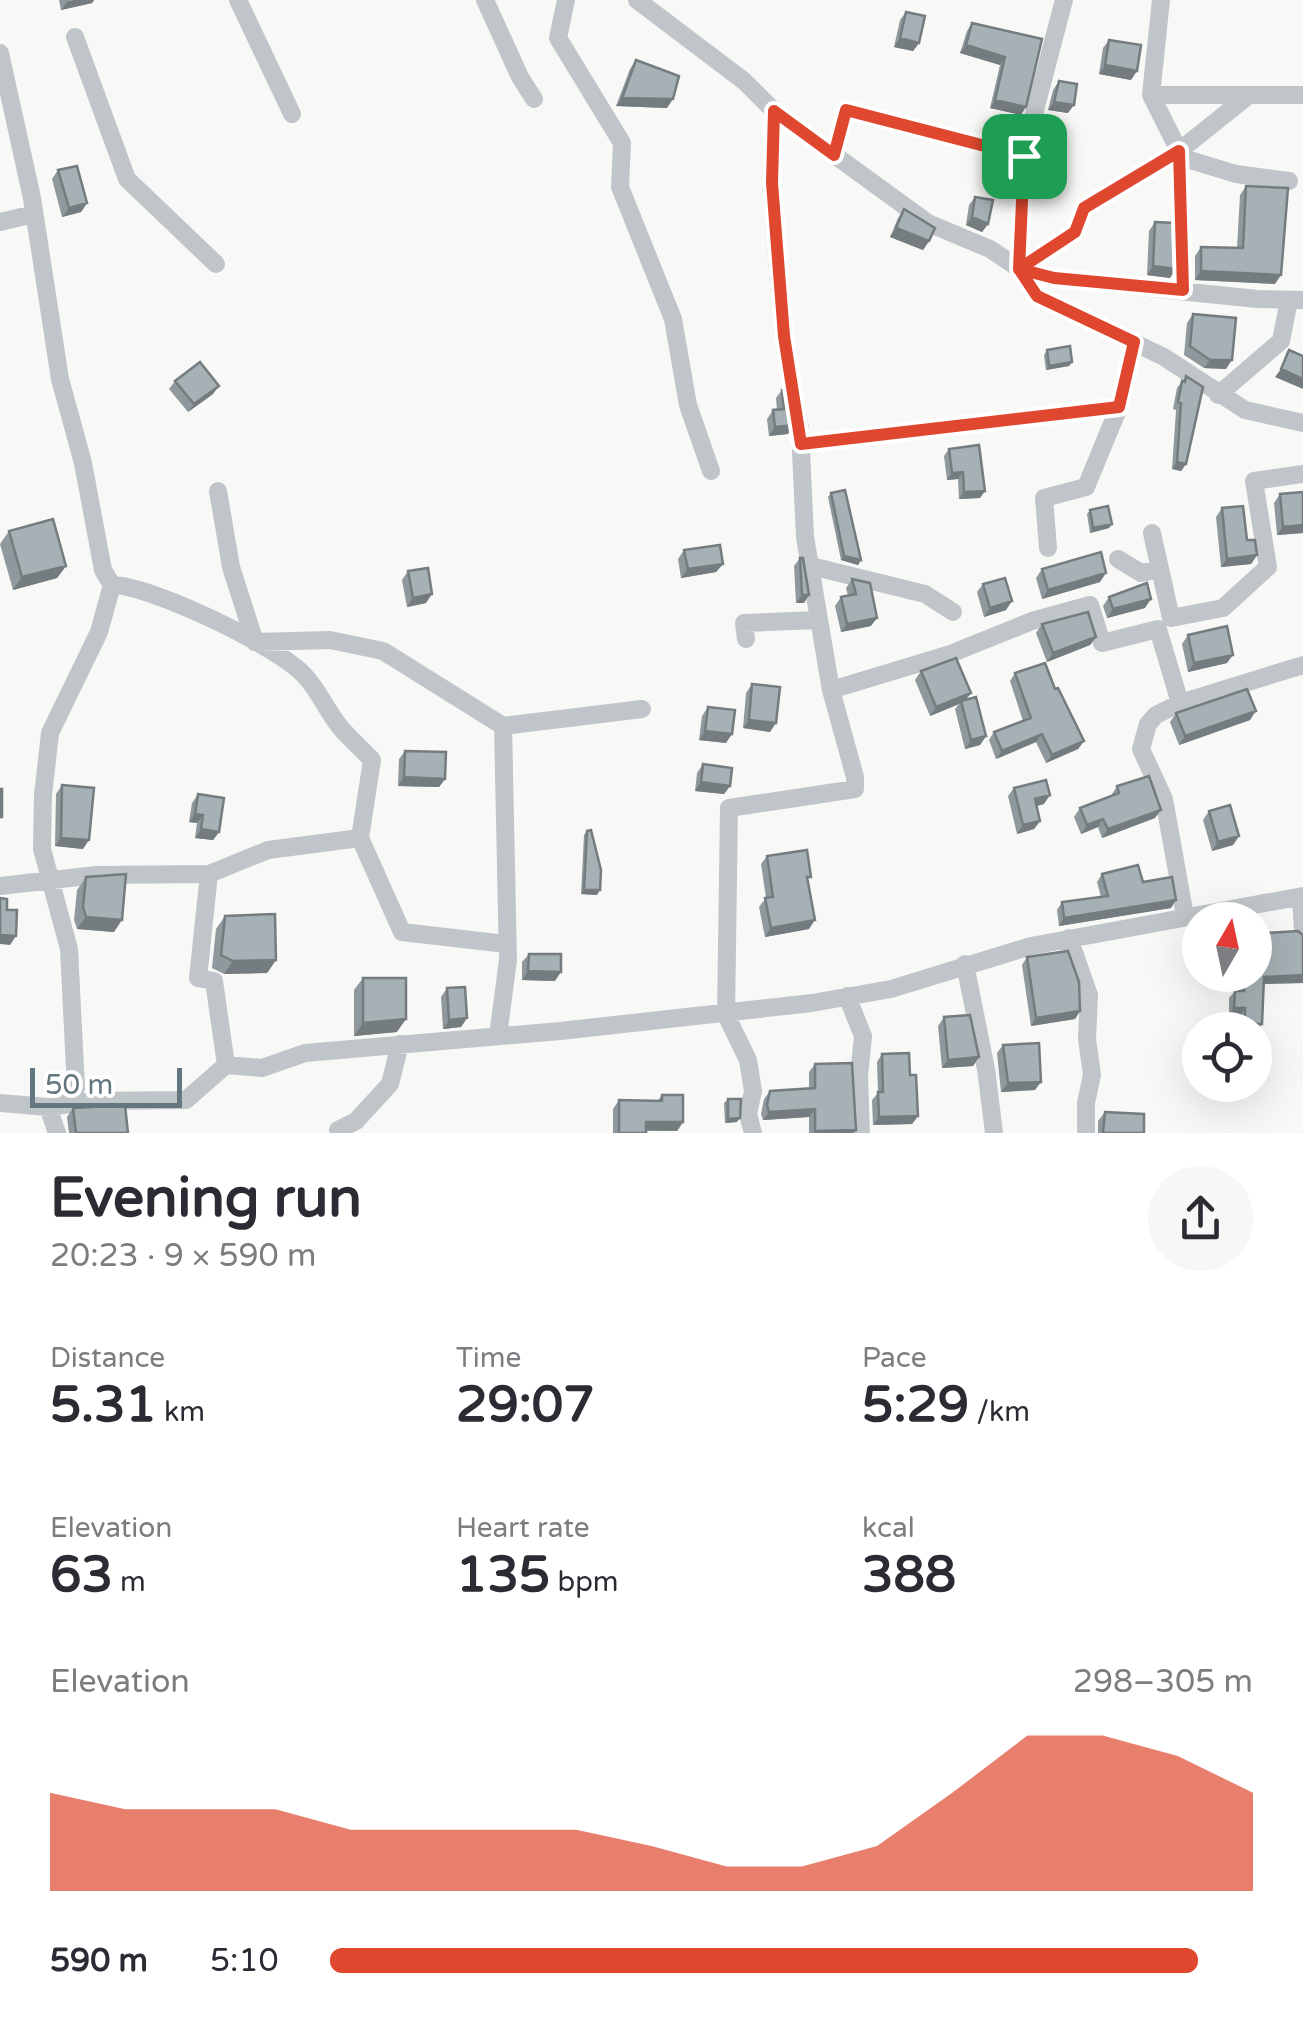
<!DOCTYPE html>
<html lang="en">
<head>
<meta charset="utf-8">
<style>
  body { margin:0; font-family:"Varela Round",sans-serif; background:#f7f7f7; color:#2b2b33; height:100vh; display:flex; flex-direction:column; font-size:38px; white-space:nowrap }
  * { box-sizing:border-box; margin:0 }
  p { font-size:32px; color:#7c7c81 }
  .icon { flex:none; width:55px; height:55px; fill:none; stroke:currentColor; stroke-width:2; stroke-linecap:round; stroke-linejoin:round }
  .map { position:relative; height:1133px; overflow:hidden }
  .panel { display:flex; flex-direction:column; background:#fff; flex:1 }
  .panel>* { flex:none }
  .needle { width:65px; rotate:9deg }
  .controls { position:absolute; left:1182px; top:902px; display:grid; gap:20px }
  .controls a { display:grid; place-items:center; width:90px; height:90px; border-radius:50%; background:#fff; box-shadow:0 10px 40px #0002; font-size:50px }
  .scale { position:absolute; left:30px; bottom:25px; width:152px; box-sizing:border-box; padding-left:10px; border:5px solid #647780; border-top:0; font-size:28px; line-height:35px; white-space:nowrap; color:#647780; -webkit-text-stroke:8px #fff; paint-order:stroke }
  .pin { position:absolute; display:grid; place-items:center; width:85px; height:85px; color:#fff; margin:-42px; border-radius:20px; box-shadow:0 5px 15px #0006 }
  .round { display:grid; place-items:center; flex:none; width:105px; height:105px; border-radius:52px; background:#f7f7f7 }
  .summary { display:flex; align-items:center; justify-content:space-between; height:170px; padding:0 50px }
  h1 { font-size:55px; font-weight:700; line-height:75px }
  .stats { display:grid; grid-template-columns:repeat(3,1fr); gap:15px; height:170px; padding:10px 50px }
  .stats div { display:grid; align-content:center }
  .stats b { font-size:50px; font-weight:700 }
  .stats small { font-size:28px; font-weight:400 }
  .stats p { font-size:28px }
  .chart { height:280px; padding:20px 50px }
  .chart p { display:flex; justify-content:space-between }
  .chart svg { width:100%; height:180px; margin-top:10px; fill:#df482f; opacity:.7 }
  ul { padding:0 50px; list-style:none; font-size:32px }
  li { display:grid; grid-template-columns:160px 120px 1fr; align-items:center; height:75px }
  li i { height:25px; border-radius:12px; background:#df482f }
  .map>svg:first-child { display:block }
</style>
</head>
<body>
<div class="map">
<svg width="1303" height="1133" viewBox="0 0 1303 1133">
  <rect width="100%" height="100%" fill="#f8f8f6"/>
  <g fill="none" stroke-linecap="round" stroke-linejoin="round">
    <!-- minor -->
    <path stroke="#bfc5c8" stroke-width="18" d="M238 0 292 114
      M485 0 520 77 534 99
      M566 0 558 38 622 143 620 187 673 319 688 405 711 471
      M637 0 744 81 774 111 928 223 990 249 1011 263 1019 269 1037 296 1164 357 1245 410 1303 423
      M1161 0 1151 95 1179 151 1183 290
      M75 37 127 179 216 264
      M0 53 32 198 60 379 83 463 103 570 112 585 99 632 50 733 43 795 42 849 69 949 76 1088 67 1104
      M1151 95H1303
      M835 155 846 111 1023 156
      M1180 157 1236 174 1289 181
      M0 222 34 214
      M1019 269 1075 232 1084 208 1179 151 1249 95
      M1019 269 1053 278 1257 299 1303 300
      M1019 269 1023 156 1064 0
      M1218 395 1281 341 1289 300
      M801 444 1119 407
      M218 491 231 567 255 642 330 640 383 651 503 726
      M1152 533 1171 618 1223 608 1268 567 1254 481 1303 474
      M1048 548 1044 498 1086 487 1119 407 1134 342
      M1118 559 1141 573 1160 569
      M811 566 925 594 953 612
      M112 585C151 585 279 647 305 676 319 691 327 711 340 727 350 739 362 749 372 760L360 838
      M746 639 744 623 818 620
      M831 690 950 654 1032 621 1090 605 1102 643 1158 629 1180 703
      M0 886 96 875 209 874
      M1301 897 1303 932
      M1185 916 1164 799 1141 749 1148 724 1156 715 1180 703 1303 665
      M1069 938 1089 995 1087 1039 1092 1075 1086 1103V1133
      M965 964 986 1069 994 1133
      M847 996 863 1036 859 1076 861 1133
      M498 1036 508 960 503 726 642 709
      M226 1065 214 981 198 978 209 874 268 850 360 838 402 932 506 944
      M0 1103 48 1107 92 1101 186 1100 226 1065 262 1068 305 1053 560 1031 812 1003 891 989 1031 946 1303 896
      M48 1107 57 1133
      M338 1130 356 1121 390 1084 400 1044
      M753 1133 748 1114 753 1091 748 1060 726 1015 729 808 855 789V777L831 690 805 537 800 429 783 336 771 183 774 111"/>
  </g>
  <!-- wall -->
  <path fill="#8f989c" d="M59 0H94L92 3 61 10Z
    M906 12 919 43 913 51 894 47 900 20Z
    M972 23 1042 39 1021 115 990 108 1000 65 960 53 967 31Z
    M1109 40 1131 80 1099 74 1103 48Z
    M636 60 667 108 616 106 630 69Z
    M1059 81 1068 113 1048 110 1053 90Z
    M58 170 87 203 81 212 62 217 52 179Z
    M1246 186 1275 284 1195 280V256L1201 247 1237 248 1240 195Z
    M975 197 988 224 982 232 966 225 969 205Z
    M904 209 929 241 923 250 890 237 898 218Z
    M1155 222 1170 278 1147 275 1149 231Z
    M1193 314 1226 369 1204 368 1184 355 1187 323Z
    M1047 350 1072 362 1069 366 1046 370 1044 355Z
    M1186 376V464L1181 471 1172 469 1176 410 1173 409 1177 388Z
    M175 381 213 394 188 412 169 389Z
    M782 390 788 434 769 436 767 419 773 410H777L776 398Z
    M949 449 980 498 959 499 958 479 947 480 944 456Z
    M831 493 861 560 858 565 841 560 828 497Z
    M1280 494 1303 533 1277 535 1274 503Z
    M1222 508 1257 555 1251 564 1221 567 1216 517Z
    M1090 510 1112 524 1109 528 1090 533 1087 514Z
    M9 531 66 566 57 578 13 590 0 544Z
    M684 550 723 564 716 572 681 578 678 559Z
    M800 558 804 603H796L794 566Z
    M1042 569 1100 582 1042 599 1036 578Z
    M408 571 426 603 407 607 402 580Z
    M852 579 871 626 841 632 835 606 841 597 848 596 846 588Z
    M983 584 1006 610 984 617 977 592Z
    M1109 597 1145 608 1107 618 1103 606Z
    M1042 624 1096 637 1090 645 1047 662 1036 633Z
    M1188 635 1227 663 1188 672 1182 644Z
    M921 671 966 699 986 736 980 745 965 749 955 709 959 704 930 716 915 680Z
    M1015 673 1055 689 1084 741 1078 749 1046 763 1036 742 996 759 989 740 994 732 1023 721 1010 681Z
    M752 684 770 732 743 728 746 693Z
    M708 707 726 743 699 740 702 716Z
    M1176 713 1250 720 1179 745 1170 722Z
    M405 751 445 779 439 787 398 786 399 759Z
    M703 764 730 786 724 794 695 791 697 773Z
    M62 785 83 849 55 846 56 794Z
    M1117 786 1155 818 1102 838 1098 827 1081 834 1074 817 1080 808 1111 796Z
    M1014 788 1044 804 1036 806 1040 821 1034 829 1017 834 1008 796Z
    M198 794 219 832 213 840 195 838 197 823 189 822 192 803Z
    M1209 811 1239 836 1233 845 1212 851 1203 820Z
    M587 831 597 895 581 894 584 835Z
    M767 856 808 881 809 929 765 937 759 907 766 898 761 864Z
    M1102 874 1143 882 1171 908 1059 926 1057 910 1062 902 1101 897 1097 882Z
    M86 877 114 932 77 929 74 920 77 890Z
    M225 916 276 960 267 973 224 974 212 968 216 929Z
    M1265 933 1303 935V983L1264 984 1257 1031 1239 1030 1240 1016 1229 1015V998L1235 991H1239L1240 975H1255L1256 957 1260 950V941Z
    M529 954 555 981 522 980V962Z
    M1027 957 1080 1011 1075 1019 1031 1026 1022 965Z
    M363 978 397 1032 354 1036V990Z
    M447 988 467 1018 461 1027 443 1029 441 997Z
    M944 1017 979 1057 973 1066 942 1068 938 1026Z
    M1003 1045 1035 1090 1001 1092 997 1053Z
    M882 1054 910 1075 918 1116 912 1124 873 1125 872 1100 878 1093 877 1062Z
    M815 1064 854 1133H809V1117L763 1120 761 1114 764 1099 770 1091 809 1088V1072Z
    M662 1095 683 1122 677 1131H646V1133H613V1109L619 1100H658Z
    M728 1099 737 1122 725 1123 724 1103Z
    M73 1108 128 1133H69L67 1117Z
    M1105 1112 1144 1133H1098V1121Z"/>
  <!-- shaded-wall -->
  <path fill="#747c7f" d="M75 0H94L92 3 61 10 67 2Z
    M900 38 919 43 913 51 894 47Z
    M966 45 1005 57 1000 65 960 53Z
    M1105 65 1137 71 1131 80 1099 74Z
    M622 98 673 99 667 108 616 106Z
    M995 100 1026 107 1021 115 990 108Z
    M1054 102 1074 105 1068 113 1048 110Z
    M87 203 81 212 62 217 69 208Z
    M972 217 988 224 982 232 966 225Z
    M896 228 929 241 923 250 890 237Z
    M1153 266 1176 269 1170 278 1147 275Z
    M1201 271 1281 275 1275 284 1195 280Z
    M1210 360H1232L1226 369 1204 368Z
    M1072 362 1069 366 1046 370 1049 366Z
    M1281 369 1303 379V389L1275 377Z
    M219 386 213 394 188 412 194 404Z
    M794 425 788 434 769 436 775 427Z
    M1177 462 1186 464 1181 471 1172 469Z
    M963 472 958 479 947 480 952 473Z
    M985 491 980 498 959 499 964 492Z
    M1112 524 1109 528 1090 533 1093 528Z
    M1303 525V533L1277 535 1283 527Z
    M1257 555 1251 564 1221 567 1227 559Z
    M844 556 861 560 858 565 841 560Z
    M723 564 716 572 681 578 688 569Z
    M66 566 57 578 13 590 22 577Z
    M1106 573 1100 582 1042 599 1048 590Z
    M432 594 426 603 407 607 413 598Z
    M802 595H809L804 603H796Z
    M1151 599 1145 608 1107 618 1113 609Z
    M1012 601 1006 610 984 617 990 608Z
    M877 618 871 626 841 632 847 624Z
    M1096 637 1090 645 1047 662 1053 653Z
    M1233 655 1227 663 1188 672 1194 663Z
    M971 693 965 701H961L959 704 930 716 936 707Z
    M1256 711 1250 720 1179 745 1185 736Z
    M749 720 776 723 770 732 743 728Z
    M705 731 732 734 726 743 699 740Z
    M1042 734 1036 742 996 759 1002 751Z
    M986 736 980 745 965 749 971 740Z
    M1084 741 1078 749 1046 763 1052 755Z
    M404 777 445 779 439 787 398 786Z
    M701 782 730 786 724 794 695 791Z
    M1050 795 1044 804 1029 808 1035 799Z
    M1161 810 1155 818 1102 838 1108 829Z
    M195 814 203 815 197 823 189 822Z
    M1103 819 1098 827 1081 834 1087 825Z
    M1040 821 1034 829 1017 834 1023 825Z
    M201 829 219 832 213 840 195 838Z
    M1239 836 1233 845 1212 851 1218 842Z
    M61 838 89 840 83 849 55 846Z
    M584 890H600L597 895 581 894Z
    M1176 900 1171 908 1059 926 1064 918Z
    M86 917 122 920 114 932 77 929Z
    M815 920 809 929 765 937 771 928Z
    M0 935 16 936 10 945 0 944Z
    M276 960 267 973 224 974 233 961Z
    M528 971 561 972 555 981 522 980Z
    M1303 975V983L1259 984 1264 977Z
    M1234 1008H1245L1240 1016 1229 1015Z
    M1080 1011 1075 1019 1031 1026 1036 1018Z
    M467 1018 461 1027 443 1029 449 1020Z
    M406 1019 397 1032 354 1036 363 1023Z
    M1245 1023 1262 1024 1257 1031 1240 1030Z
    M979 1057 973 1066 942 1068 948 1060Z
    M1041 1082 1035 1090 1001 1092 1008 1083Z
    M815 1109 809 1117 763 1120 769 1112Z
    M918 1116 912 1124 873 1125 879 1117Z
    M740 1118 737 1122 725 1123 728 1119Z
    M646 1122H683L677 1131 640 1130Z
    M856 1130 854 1133H813L815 1131Z"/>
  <!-- building -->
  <path fill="#a6b1b5" stroke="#747c7f" stroke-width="2.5" d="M906 12 925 16 919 43 900 38Z
    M972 23 1042 39 1026 107 995 100 1005 57 966 45Z
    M1109 40 1141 45 1137 71 1105 65Z
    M636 60 679 76 673 99 622 98Z
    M1059 81 1077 84 1074 105 1054 102Z
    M77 166 87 203 69 208 58 170Z
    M1246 186 1288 188 1281 275 1201 271V247L1243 248Z
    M975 197 993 200 988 224 972 217Z
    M904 209 935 228 929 241 896 228Z
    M1155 222 1175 223 1176 269 1153 266Z
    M1193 314 1236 318 1232 360H1210L1190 346Z
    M1070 346 1072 362 1049 366 1047 350Z
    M1289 350 1303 356V379L1281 369Z
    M200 362 219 386 194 404 175 381Z
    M1186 376 1203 387 1186 464 1177 462 1181 403 1178 402 1182 381 1185 382Z
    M788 389 794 425 775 427 773 410 784 409 782 390Z
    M979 445 985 491 964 492 963 472 952 473 949 449Z
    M845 490 861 560 844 556 831 493Z
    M1303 492V525L1283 527 1280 494Z
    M1108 506 1112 524 1093 528 1090 510Z
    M1243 506 1247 540H1255L1257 555 1227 559 1222 508Z
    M53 519 66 566 22 577 9 531Z
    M720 545 723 564 688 569 684 550Z
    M1101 552 1106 573 1048 590 1042 569Z
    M800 558H803L809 595H802Z
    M428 568 432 594 413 598 408 571Z
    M1005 578 1012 601 990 608 983 584Z
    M852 579 870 583 877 618 847 624 841 597 856 594Z
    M1147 583 1151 599 1113 609 1109 597Z
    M1088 612 1096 637 1053 653 1042 624Z
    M1227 626 1233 655 1194 663 1188 635Z
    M956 658 971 693 936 707 921 671Z
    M1045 663 1055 689 1058 688 1084 741 1052 755 1042 734 1002 751 994 732 1031 718 1015 673Z
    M752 684 780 687 776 723 749 720Z
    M1247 689 1256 711 1185 736 1176 713Z
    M976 697 986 736 971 740 961 701Z
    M708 707 735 710 732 734 705 731Z
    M405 751 446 752 445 779 404 777Z
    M703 764 732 768 730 786 701 782Z
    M1149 776 1161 810 1108 829 1103 819 1087 825 1080 808 1119 793 1117 786Z
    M1046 780 1050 795 1035 799 1040 821 1023 825 1014 788Z
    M62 785 94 788 89 840 61 838Z
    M0 789H2V817H0Z
    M198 794 224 798 219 832 201 829 203 815 195 814Z
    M1230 805 1239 836 1218 842 1209 811Z
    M591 830 601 870 600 890H584L587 831Z
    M807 850 811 877H807L815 920 771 928 765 898 773 897 767 856Z
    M1138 865 1143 882 1172 877 1176 900 1064 918 1062 902 1108 896 1102 874Z
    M126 874 122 920 86 917 83 907 86 877Z
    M0 898 7 899V910H17L16 936 0 935Z
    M275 914 276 960 233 961 221 955 225 916Z
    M1298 931 1303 935V975L1264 977 1262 1024 1245 1023V1008H1234L1235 991H1244V975H1255V969H1262L1261 949H1266L1265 933Z
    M1068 951 1079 982 1080 1011 1036 1018 1027 957Z
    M529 954H561V972L528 971Z
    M363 978H406V1019L363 1023Z
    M465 987 467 1018 449 1020 447 988Z
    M970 1015 979 1057 948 1060 944 1017Z
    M1039 1043 1041 1082 1008 1083 1003 1045Z
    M909 1053 910 1075H916L918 1116 879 1117 878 1092H883L882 1054Z
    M852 1063 856 1130 815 1131V1109L769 1112 767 1105 770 1091 815 1088V1064Z
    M662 1095H683V1122H646V1133H619V1100L662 1101Z
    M728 1099H741L740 1118 728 1119Z
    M125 1105 128 1133H76L73 1108Z
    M1105 1112 1144 1114V1133H1103Z"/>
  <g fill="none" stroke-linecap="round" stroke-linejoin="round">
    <!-- route casing -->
    <g stroke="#fff" stroke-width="20">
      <path id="route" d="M1024 156 846 110 834 155 774 111 772 183 784 336 801 444 1119 407 1134 342 1037 296 1019 269 1075 232 1084 208 1179 151 1183 290 1054 278 1019 269 1024 156"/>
    </g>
    <!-- route -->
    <use href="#route" stroke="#df482f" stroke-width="12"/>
  </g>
</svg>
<div class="controls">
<a><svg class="needle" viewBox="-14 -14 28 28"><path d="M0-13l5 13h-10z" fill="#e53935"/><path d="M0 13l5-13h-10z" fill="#7c7c81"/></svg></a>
<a><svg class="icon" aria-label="locate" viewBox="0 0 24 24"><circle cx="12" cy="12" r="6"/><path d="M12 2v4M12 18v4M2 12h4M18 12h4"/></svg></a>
</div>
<div class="scale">50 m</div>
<div class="pin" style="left:1024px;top:156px;background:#1e9e55"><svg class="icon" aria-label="arrive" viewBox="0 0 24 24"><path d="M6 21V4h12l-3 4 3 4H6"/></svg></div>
</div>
<section class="panel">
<div class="summary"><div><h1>Evening run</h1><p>20:23 · 9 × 590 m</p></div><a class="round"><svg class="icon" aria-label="share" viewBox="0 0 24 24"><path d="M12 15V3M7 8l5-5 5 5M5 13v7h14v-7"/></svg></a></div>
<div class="stats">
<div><p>Distance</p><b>5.31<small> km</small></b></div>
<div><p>Time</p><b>29:07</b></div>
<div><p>Pace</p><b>5:29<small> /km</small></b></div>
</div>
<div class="stats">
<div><p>Elevation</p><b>63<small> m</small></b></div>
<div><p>Heart rate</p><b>135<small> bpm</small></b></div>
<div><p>kcal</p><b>388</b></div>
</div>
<div class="chart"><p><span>Elevation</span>298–305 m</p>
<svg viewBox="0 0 160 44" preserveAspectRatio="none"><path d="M0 44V20L10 24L20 24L30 24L40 29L50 29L60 29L70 29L80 33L90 38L100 38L110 33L120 20L130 6L140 6L150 11L160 20V44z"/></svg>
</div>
<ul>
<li><b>590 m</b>5:10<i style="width:94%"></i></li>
</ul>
</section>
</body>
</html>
